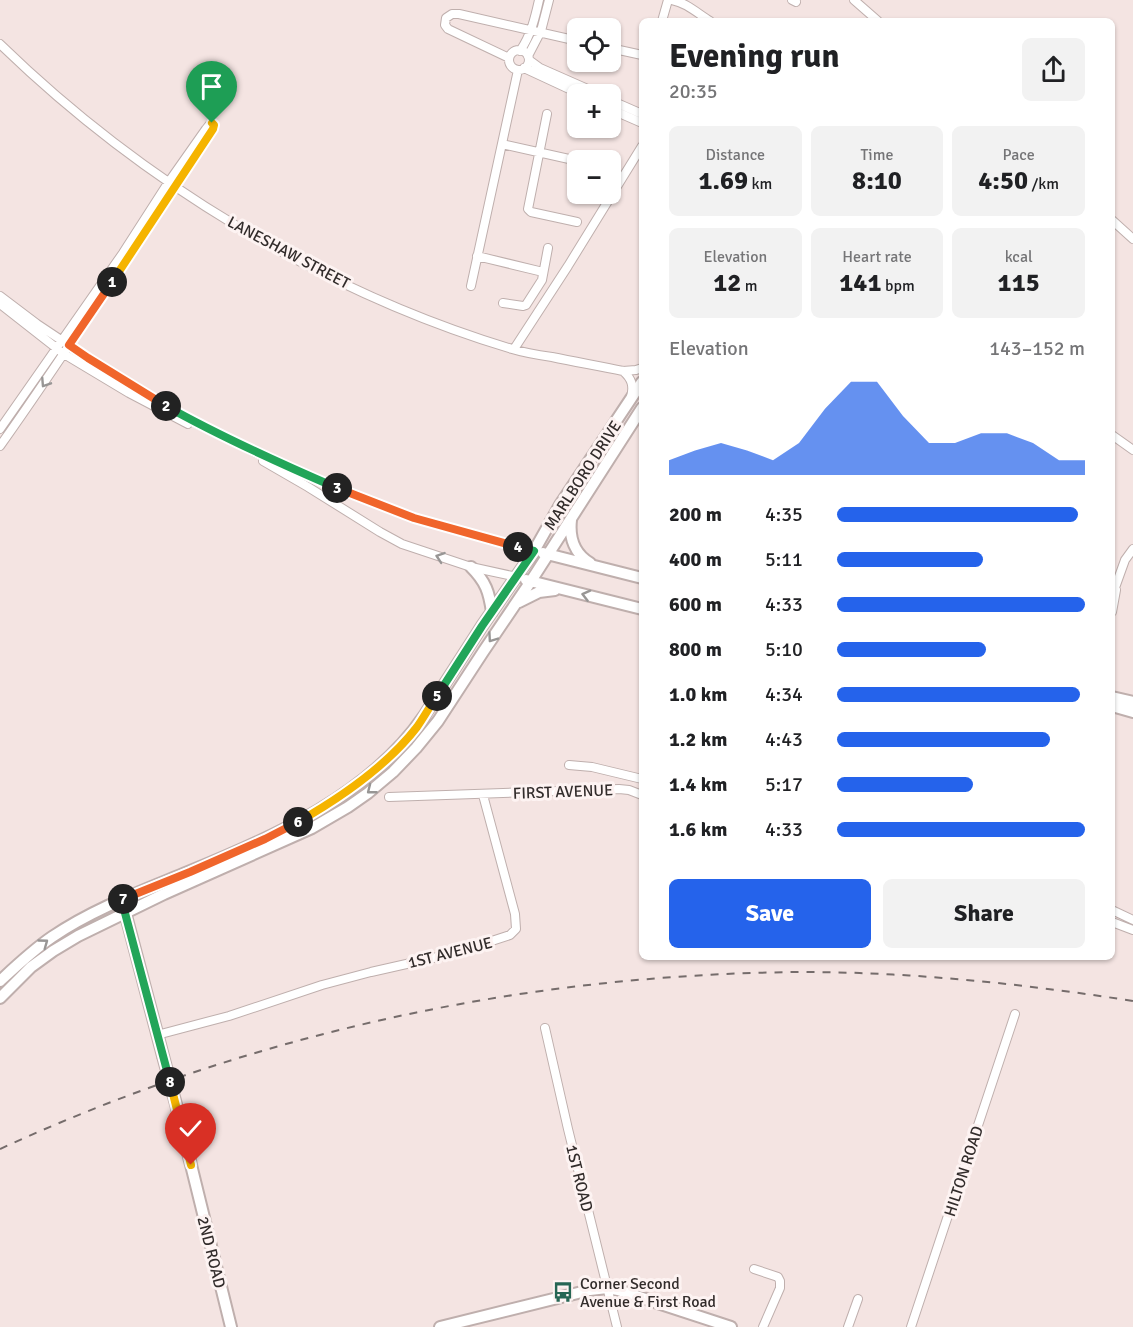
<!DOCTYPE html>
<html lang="en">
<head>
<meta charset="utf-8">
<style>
  body { margin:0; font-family:Signika,sans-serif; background:#f2f2f2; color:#202124; height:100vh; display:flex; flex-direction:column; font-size:22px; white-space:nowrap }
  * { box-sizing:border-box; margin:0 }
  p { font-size:20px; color:#757577 }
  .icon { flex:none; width:33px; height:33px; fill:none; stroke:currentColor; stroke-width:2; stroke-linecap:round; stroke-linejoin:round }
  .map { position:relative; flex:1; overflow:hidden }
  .panel { position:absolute; left:639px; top:18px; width:476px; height:942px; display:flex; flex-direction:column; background:#fff; border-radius:9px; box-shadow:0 2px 4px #0004 }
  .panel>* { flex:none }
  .tools { position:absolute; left:567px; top:18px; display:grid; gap:12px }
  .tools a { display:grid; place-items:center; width:54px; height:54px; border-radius:9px; background:#fff; box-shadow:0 2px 4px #0004; font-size:30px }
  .pin { position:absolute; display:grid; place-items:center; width:51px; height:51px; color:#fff; margin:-62px -26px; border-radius:50% 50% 50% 0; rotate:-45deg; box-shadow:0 0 6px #0007 }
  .pin .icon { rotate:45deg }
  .km { position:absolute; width:30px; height:30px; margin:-15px; border-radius:50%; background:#222; color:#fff; font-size:16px; line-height:30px; text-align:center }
  .round { display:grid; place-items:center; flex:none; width:63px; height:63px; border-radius:9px; background:#f2f2f2 }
  .overview { display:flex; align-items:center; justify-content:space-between; height:102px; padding:0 30px }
  h1 { font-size:33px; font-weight:700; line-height:45px }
  .metrics { display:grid; grid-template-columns:repeat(3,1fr); gap:9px; height:102px; padding:6px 30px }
  .metrics div { display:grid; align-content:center; border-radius:9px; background:#f2f2f2; text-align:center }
  .metrics b { font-size:26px; font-weight:700 }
  .metrics small { font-size:16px; font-weight:400 }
  .metrics p { font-size:16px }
  .chart { height:168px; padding:12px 30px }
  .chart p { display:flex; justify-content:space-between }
  .chart svg { width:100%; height:108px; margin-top:6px; fill:#2563eb; opacity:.7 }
  .primary-button { display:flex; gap:12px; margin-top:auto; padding:12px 30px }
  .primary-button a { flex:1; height:69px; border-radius:9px; background:#2563eb; color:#fff; font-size:24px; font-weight:700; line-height:69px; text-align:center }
  .primary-button a+a { background:#f2f2f2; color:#202124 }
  ul { padding:0 30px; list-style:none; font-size:20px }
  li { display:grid; grid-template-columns:96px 72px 1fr; align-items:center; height:45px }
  li i { height:15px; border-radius:8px; background:#2563eb }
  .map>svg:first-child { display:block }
</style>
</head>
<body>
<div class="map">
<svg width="1133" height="1327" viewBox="0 0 1133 1327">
  <rect width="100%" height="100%" fill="#f4e4e2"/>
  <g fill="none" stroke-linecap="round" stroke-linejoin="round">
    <!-- street casing -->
    <g stroke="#bfafad" stroke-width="10">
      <path id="street" d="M672 0C687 3 697 13 710 21
        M792 0 796 2
        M854 0 878 21
        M662 21 668 0
        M0 44C141 181 322 292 512 349 525 353 538 355 552 357 576 362 599 366 623 371L636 370 642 368
        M610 48 642 55
        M509 60a10 10 0 1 1 20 0a10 10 0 1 1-20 0Z
        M520 51C531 35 535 18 539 0
        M528 56 541 31 549 0
        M509 58 448 29 445 25 446 18 452 14H459L578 41
        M529 60 540 68 599 94
        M524 68 580 94
        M610 100 642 114
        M610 109 642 123
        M547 114 528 209 531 212 577 222
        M502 144 578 161
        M1112 220 1133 239
        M477 256 543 272
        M471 286 518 70
        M0 296 37 324 88 358 134 387 196 423 271 460 346 492 414 518 534 551
        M503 303 523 306 526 305 542 280 548 248
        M0 304 64 354 129 393 188 424
        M514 349 568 266 642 146
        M623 371C632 379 634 386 631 397
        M0 429 123 253 168 183 206 129 210 124H213
        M1112 435 1133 450
        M0 446C74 342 142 234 213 129V124
        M263 461 308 487 380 532 402 544 471 567 517 577
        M1112 596 1125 560 1133 549
        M1112 612 1116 590
        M569 765 592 767 642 779
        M389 797 619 789 629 790 642 795
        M1112 910 1133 920
        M1112 922 1133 930
        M545 1028 568 1129 617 1327
        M157 1035 229 1016 322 985 371 972 455 953 510 935 516 929 515 914 483 795
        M754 1269 778 1277 780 1281V1288L763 1327
        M848 1327 858 1299
        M911 1327 1015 1014"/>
    </g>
    <!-- secondary casing -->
    <g stroke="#bfafad" stroke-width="14">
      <path id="secondary" d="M571 520C569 538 575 554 590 563
        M543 553 642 578
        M471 567C486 582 489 592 492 612
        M526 580 642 609
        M519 602 539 592 555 590
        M1112 697 1133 702
        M1112 706 1133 712
        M124 908 163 1056
        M0 981C16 966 33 950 52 937 93 909 142 891 188 872 273 838 371 794 424 716L482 626 534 551 560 505 642 382
        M0 998 31 967 53 951 78 936 164 894 312 828 348 807 368 793 393 772 416 748 438 721 483 652 531 581 642 408
        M177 1108 231 1327
        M440 1327 590 1290 607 1288 618 1290 731 1327"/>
    </g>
    <!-- street -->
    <use href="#street" stroke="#fff" stroke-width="8"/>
    <!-- secondary -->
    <use href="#secondary" stroke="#fff" stroke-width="10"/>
    <!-- rail -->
    <path stroke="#756c6b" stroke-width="2" stroke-dasharray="8 8" stroke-linecap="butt" d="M0 1149C252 1033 525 974 802 972 913 972 1024 984 1133 1001"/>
    <!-- secondary-bridge casing -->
    <g stroke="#bfafad" stroke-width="14" stroke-linecap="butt">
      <path id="secondary-bridge" d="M163 1056 177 1108"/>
    </g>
    <!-- secondary-bridge -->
    <use href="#secondary-bridge" stroke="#fff" stroke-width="10"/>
  </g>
  <!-- one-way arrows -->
  <defs><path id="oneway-chevron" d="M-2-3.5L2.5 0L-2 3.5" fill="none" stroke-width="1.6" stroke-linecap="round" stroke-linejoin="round" transform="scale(1.5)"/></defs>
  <g stroke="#989695">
    <use href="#oneway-chevron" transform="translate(45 383) rotate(123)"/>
    <use href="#oneway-chevron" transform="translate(440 557) rotate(-161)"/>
    <use href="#oneway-chevron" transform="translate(586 595) rotate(-166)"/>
    <use href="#oneway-chevron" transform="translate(492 638) rotate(125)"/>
    <use href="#oneway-chevron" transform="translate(371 790) rotate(142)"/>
    <use href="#oneway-chevron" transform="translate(44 943) rotate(-36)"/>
  </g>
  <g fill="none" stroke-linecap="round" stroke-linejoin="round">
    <!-- split-1 casing -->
    <g stroke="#fff" stroke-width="12">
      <path id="split-1" d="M112 282 213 129 214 125 212 123"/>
    </g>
    <!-- split-2 casing -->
    <g stroke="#fff" stroke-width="12">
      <path id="split-2" d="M112 282 69 345 88 358 166 406"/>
    </g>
    <!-- split-3 casing -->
    <g stroke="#fff" stroke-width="12">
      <path id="split-3" d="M166 406C221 437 279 463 337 488"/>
    </g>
    <!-- split-4 casing -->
    <g stroke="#fff" stroke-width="12">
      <path id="split-4" d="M337 488 414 518 518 547"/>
    </g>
    <!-- split-5 casing -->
    <g stroke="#fff" stroke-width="12">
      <path id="split-5" d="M437 696 482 626 534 551 518 547"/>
    </g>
    <!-- split-6 casing -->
    <g stroke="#fff" stroke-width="12">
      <path id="split-6" d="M298 822C340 798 387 766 417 727 424 717 430 706 437 696"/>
    </g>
    <!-- split-7 casing -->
    <g stroke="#fff" stroke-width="12">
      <path id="split-7" d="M123 899 190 872 265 839 298 822"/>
    </g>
    <!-- split-8 casing -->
    <g stroke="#fff" stroke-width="12">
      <path id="split-8" d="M123 899H122L125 913 170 1082"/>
    </g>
    <!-- split-9 casing -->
    <g stroke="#fff" stroke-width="12">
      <path id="split-9" d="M170 1082 191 1165"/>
    </g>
    <!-- split-1 -->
    <use href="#split-1" stroke="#f5b400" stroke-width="8"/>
    <!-- split-2 -->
    <use href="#split-2" stroke="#f0652b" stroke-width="8"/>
    <!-- split-3 -->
    <use href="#split-3" stroke="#22a559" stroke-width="8"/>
    <!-- split-4 -->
    <use href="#split-4" stroke="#f0652b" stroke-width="8"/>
    <!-- split-5 -->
    <use href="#split-5" stroke="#22a559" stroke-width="8"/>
    <!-- split-6 -->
    <use href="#split-6" stroke="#f5b400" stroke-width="8"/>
    <!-- split-7 -->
    <use href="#split-7" stroke="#f0652b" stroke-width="8"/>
    <!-- split-8 -->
    <use href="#split-8" stroke="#22a559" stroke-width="8"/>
    <!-- split-9 -->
    <use href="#split-9" stroke="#f5b400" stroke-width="8"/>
  </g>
  <!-- icons -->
  <defs>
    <g id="bus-bare" transform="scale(1.62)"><path d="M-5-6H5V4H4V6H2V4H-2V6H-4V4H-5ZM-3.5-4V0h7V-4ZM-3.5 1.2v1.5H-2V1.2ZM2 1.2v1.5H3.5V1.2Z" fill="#266654" stroke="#fdf3f2" stroke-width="2.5" paint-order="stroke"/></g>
  </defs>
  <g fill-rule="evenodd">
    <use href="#bus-bare" x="563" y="1292"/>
  </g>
  <g text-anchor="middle" stroke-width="6" stroke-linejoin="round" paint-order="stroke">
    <!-- street labels -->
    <g font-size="16" fill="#322c2b" stroke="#fdf3f2">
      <text transform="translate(289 252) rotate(28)" y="6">LANESHAW STREET</text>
      <text transform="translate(582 475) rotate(-57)" y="6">MARLBORO DRIVE</text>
      <text transform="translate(563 791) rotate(-2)" y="6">FIRST AVENUE</text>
      <text transform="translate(450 952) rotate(-14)" y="6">1ST AVENUE</text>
      <text transform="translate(963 1171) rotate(-72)" y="6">HILTON ROAD</text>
      <text transform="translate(580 1178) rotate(76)" y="6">1ST ROAD</text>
      <text transform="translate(212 1252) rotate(76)" y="6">2ND ROAD</text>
    </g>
    <!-- poi labels -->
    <g font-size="16" fill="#322c2b" stroke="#fdf3f2" text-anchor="start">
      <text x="580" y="1289">Corner Second<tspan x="580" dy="18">Avenue &amp; First Road</tspan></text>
    </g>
  </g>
</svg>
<div class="tools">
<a><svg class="icon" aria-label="locate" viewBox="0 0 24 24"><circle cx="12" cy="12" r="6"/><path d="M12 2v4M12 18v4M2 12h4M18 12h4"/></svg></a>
<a>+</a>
<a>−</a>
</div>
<div class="pin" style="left:212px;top:123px;background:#1e9e55"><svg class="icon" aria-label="arrive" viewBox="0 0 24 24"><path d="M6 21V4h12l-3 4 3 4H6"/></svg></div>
<div class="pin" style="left:191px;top:1165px;background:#d93025"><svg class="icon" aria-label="check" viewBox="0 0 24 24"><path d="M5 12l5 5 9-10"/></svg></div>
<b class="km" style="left:112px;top:282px">1</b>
<b class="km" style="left:166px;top:406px">2</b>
<b class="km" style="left:337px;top:488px">3</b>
<b class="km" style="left:518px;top:547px">4</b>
<b class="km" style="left:437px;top:696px">5</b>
<b class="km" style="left:298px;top:822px">6</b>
<b class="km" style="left:123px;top:899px">7</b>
<b class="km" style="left:170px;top:1082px">8</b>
<section class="panel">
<div class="overview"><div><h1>Evening run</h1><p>20:35</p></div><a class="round"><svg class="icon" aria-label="share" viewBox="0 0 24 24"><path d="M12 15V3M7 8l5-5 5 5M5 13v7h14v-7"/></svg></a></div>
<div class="metrics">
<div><p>Distance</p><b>1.69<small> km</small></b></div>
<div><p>Time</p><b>8:10</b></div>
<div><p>Pace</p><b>4:50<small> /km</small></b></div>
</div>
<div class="metrics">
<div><p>Elevation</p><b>12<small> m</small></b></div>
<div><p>Heart rate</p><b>141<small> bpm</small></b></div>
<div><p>kcal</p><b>115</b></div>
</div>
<div class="chart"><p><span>Elevation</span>143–152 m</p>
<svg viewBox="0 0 160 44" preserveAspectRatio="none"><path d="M0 44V38L10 34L20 31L30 34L40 38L50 31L60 17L70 6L80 6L90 20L100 31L110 31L120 27L130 27L140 31L150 38L160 38V44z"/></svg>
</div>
<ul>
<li><b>200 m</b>4:35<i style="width:97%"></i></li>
<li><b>400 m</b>5:11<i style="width:59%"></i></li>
<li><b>600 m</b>4:33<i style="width:100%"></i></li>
<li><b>800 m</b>5:10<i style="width:60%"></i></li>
<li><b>1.0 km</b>4:34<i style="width:98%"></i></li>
<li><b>1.2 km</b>4:43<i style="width:86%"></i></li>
<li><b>1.4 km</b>5:17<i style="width:55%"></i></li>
<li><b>1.6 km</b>4:33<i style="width:100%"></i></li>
</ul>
<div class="primary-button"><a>Save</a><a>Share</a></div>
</section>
</div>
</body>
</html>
